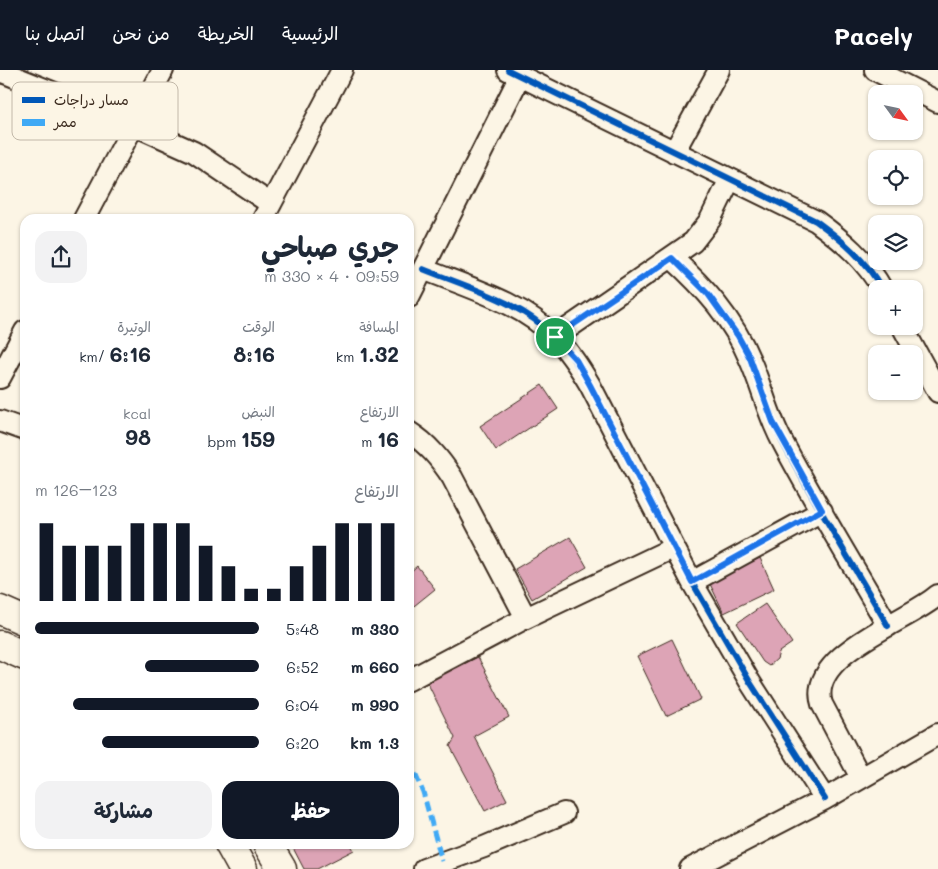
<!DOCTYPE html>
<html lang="ar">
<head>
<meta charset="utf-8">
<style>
  body { margin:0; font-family:Mali,"Playpen Sans Arabic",sans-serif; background:#f2f2f3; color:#1f2937; direction:rtl; height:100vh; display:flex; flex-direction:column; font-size:19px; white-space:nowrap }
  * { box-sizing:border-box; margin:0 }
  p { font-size:16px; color:#747a83 }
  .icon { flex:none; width:28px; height:28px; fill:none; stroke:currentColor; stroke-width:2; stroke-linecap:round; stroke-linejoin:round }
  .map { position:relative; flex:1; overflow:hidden; direction:ltr }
  .details { position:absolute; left:20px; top:144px; width:394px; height:635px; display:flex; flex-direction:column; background:#fff; border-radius:15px; box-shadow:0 1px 4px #0004; direction:rtl }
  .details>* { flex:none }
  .needle { width:32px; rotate:123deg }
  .fabs { position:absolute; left:868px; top:15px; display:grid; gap:10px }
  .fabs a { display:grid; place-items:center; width:55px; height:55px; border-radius:10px; background:#fff; box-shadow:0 1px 4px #0004; font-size:25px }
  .pin { position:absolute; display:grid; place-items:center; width:42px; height:42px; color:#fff; margin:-21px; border:2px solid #fff; border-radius:50%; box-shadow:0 1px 5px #0007 }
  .round { display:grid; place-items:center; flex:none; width:52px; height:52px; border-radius:15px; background:#f2f2f3 }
  .summary { display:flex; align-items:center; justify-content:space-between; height:85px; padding:0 15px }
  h1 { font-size:28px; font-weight:700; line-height:38px }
  .metrics { display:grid; grid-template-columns:repeat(3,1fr); gap:8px; height:85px; padding:5px 15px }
  .metrics div { display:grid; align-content:center }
  .metrics b { font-size:21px; font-weight:700 }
  .metrics small { font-size:14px; font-weight:400 }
  .metrics p { font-size:14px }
  .chart { height:140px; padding:10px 15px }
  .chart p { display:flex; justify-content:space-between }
  .chart svg { width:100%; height:90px; margin-top:5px; stroke:#111827; stroke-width:6 }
  .cta { display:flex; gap:10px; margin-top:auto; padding:10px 15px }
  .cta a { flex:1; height:58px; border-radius:15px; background:#111827; color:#fff; font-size:20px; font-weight:700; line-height:58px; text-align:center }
  .cta a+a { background:#f2f2f3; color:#1f2937 }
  ul { padding:0 15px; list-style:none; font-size:16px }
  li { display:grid; grid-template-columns:80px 60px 1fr; align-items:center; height:38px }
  li i { height:12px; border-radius:6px; background:#111827 }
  header { display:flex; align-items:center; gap:30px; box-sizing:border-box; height:70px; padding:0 25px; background:#111827; color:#fff }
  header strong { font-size:24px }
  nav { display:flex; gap:28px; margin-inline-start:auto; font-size:18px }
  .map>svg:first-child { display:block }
</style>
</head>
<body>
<header>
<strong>Pacely</strong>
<nav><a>الرئيسية</a><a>الخريطة</a><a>من نحن</a><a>اتصل بنا</a></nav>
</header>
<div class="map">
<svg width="938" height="799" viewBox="0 0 938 799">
  <rect width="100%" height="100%" fill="#fcf5e5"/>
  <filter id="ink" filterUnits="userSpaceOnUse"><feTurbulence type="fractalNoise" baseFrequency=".02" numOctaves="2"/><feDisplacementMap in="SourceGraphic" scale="10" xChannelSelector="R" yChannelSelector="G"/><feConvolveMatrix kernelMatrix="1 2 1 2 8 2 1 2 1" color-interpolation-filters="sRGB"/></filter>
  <g filter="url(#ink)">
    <!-- building -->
    <path fill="#dda4b6" stroke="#3b2a1e" d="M542 315 558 339 496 380 480 356Z
      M570 467 587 497 532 529 515 499Z
      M760 488 774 519 724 543 709 512Z
      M417 496 435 519 409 540V503Z
      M765 534 792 573 779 582 777 589 769 596 763 592 737 553Z
      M672 569 701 629 666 646 637 586Z
      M478 587 509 647 474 666 507 730 485 741 450 676 455 668 427 612Z
      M291 774H350L354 780 317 799H304Z"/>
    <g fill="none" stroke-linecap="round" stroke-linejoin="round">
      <!-- street casing -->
      <g stroke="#3b2a1e" stroke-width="24">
        <path id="street" d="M508 0 816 151C842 170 866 190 882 219
          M875 0 938 32
          M0 1 134 55 194 82 271 134
          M674 82 719 0
          M84 149 163 0
          M263 149 342 0
          M672 188C704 217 733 249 750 290 762 317 768 345 782 371 815 434 853 495 888 556
          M423 199C467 217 522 232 556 268 570 282 580 298 590 315L692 512 750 612 825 729
          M409 227 520 6
          M902 256 938 322
          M555 267 693 172 710 150 730 109
          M0 308 25 261
          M0 351 25 360
          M409 362C428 374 440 389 452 407L526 548
          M692 512 822 441
          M409 610 526 548 673 478
          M861 708 822 634C806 584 909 551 938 525
          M424 799 484 777 564 743
          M690 799 825 729 938 664"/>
      </g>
      <!-- secondary casing -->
      <g stroke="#3b2a1e" stroke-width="31">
        <path id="secondary" d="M0 540 25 551
          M0 575 25 586
          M229 774 243 799
          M267 774 282 799"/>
      </g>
      <!-- street -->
      <use href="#street" stroke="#fcf5e5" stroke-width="20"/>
      <!-- secondary -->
      <use href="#secondary" stroke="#fcf5e5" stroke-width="28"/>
      <!-- quiet -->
      <path stroke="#3fa9f5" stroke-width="5" stroke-dasharray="10 5" stroke-linecap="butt" d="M409 690 423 722 442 791"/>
      <!-- cycleway casing -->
      <g stroke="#fcf5e5" stroke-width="9">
        <path id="cycleway" d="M508 0 816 151C842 170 866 190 882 219
          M672 188C704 217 733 249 750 290 762 317 768 345 782 371 815 434 853 495 888 556
          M423 199C467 217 522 232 556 268 570 282 580 298 590 315L692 512 750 612 825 729"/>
      </g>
      <!-- cycleway -->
      <use href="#cycleway" stroke="#0057b8" stroke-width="6"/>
    </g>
  </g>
  <g fill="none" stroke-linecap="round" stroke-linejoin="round" filter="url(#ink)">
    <!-- route casing -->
    <g stroke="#fff" stroke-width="10">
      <path id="route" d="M672 188 708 224 738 266 750 288 773 352 822 440 692 512 590 315 576 290 555 267Z"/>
    </g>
    <!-- route -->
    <use href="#route" stroke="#1a73e8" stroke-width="6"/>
  </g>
  <!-- legend -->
  <rect x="12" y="12" width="166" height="58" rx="8" fill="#fcf5e5" stroke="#c2b8a9" stroke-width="1"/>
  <rect x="22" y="27" width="23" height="6" fill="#0057b8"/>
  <rect x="22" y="49" width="23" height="7" fill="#3fa9f5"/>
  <g font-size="14" fill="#3b2a1e">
    <text x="54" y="35">مسار دراجات</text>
    <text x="54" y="57">ممر</text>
  </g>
</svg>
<div class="fabs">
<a><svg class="needle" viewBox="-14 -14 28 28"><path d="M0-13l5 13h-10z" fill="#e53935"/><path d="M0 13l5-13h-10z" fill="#747a83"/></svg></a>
<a><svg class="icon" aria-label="locate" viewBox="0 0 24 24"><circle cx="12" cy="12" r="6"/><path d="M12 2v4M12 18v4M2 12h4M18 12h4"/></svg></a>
<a><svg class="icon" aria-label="layers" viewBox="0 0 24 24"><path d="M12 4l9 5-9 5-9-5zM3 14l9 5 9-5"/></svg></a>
<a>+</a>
<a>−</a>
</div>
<div class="pin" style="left:555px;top:267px;background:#1e9e55"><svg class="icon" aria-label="arrive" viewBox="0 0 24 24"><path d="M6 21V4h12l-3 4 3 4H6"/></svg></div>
<section class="details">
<div class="summary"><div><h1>جري صباحي</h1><p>09:59 · 4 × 330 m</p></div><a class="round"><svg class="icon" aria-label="share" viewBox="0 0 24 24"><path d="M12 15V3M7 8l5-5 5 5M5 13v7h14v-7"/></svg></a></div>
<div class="metrics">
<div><p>المسافة</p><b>1.32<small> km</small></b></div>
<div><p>الوقت</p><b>8:16</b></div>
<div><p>الوتيرة</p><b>6:16<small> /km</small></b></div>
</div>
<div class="metrics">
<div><p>الارتفاع</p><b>16<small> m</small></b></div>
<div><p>النبض</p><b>159<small> bpm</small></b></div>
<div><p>kcal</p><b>98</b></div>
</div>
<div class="chart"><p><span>الارتفاع</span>123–126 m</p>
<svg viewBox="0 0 160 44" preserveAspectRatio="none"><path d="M5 44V6M15 44V17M25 44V17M35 44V17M45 44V6M55 44V6M65 44V6M75 44V17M85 44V27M95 44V38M105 44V38M115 44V27M125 44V17M135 44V6M145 44V6M155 44V6"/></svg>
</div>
<ul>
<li><b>330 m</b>5:48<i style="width:100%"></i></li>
<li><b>660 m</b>6:52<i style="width:51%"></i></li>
<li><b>990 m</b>6:04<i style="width:83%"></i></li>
<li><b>1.3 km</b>6:20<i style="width:70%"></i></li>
</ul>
<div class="cta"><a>حفظ</a><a>مشاركة</a></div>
</section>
</div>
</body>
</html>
